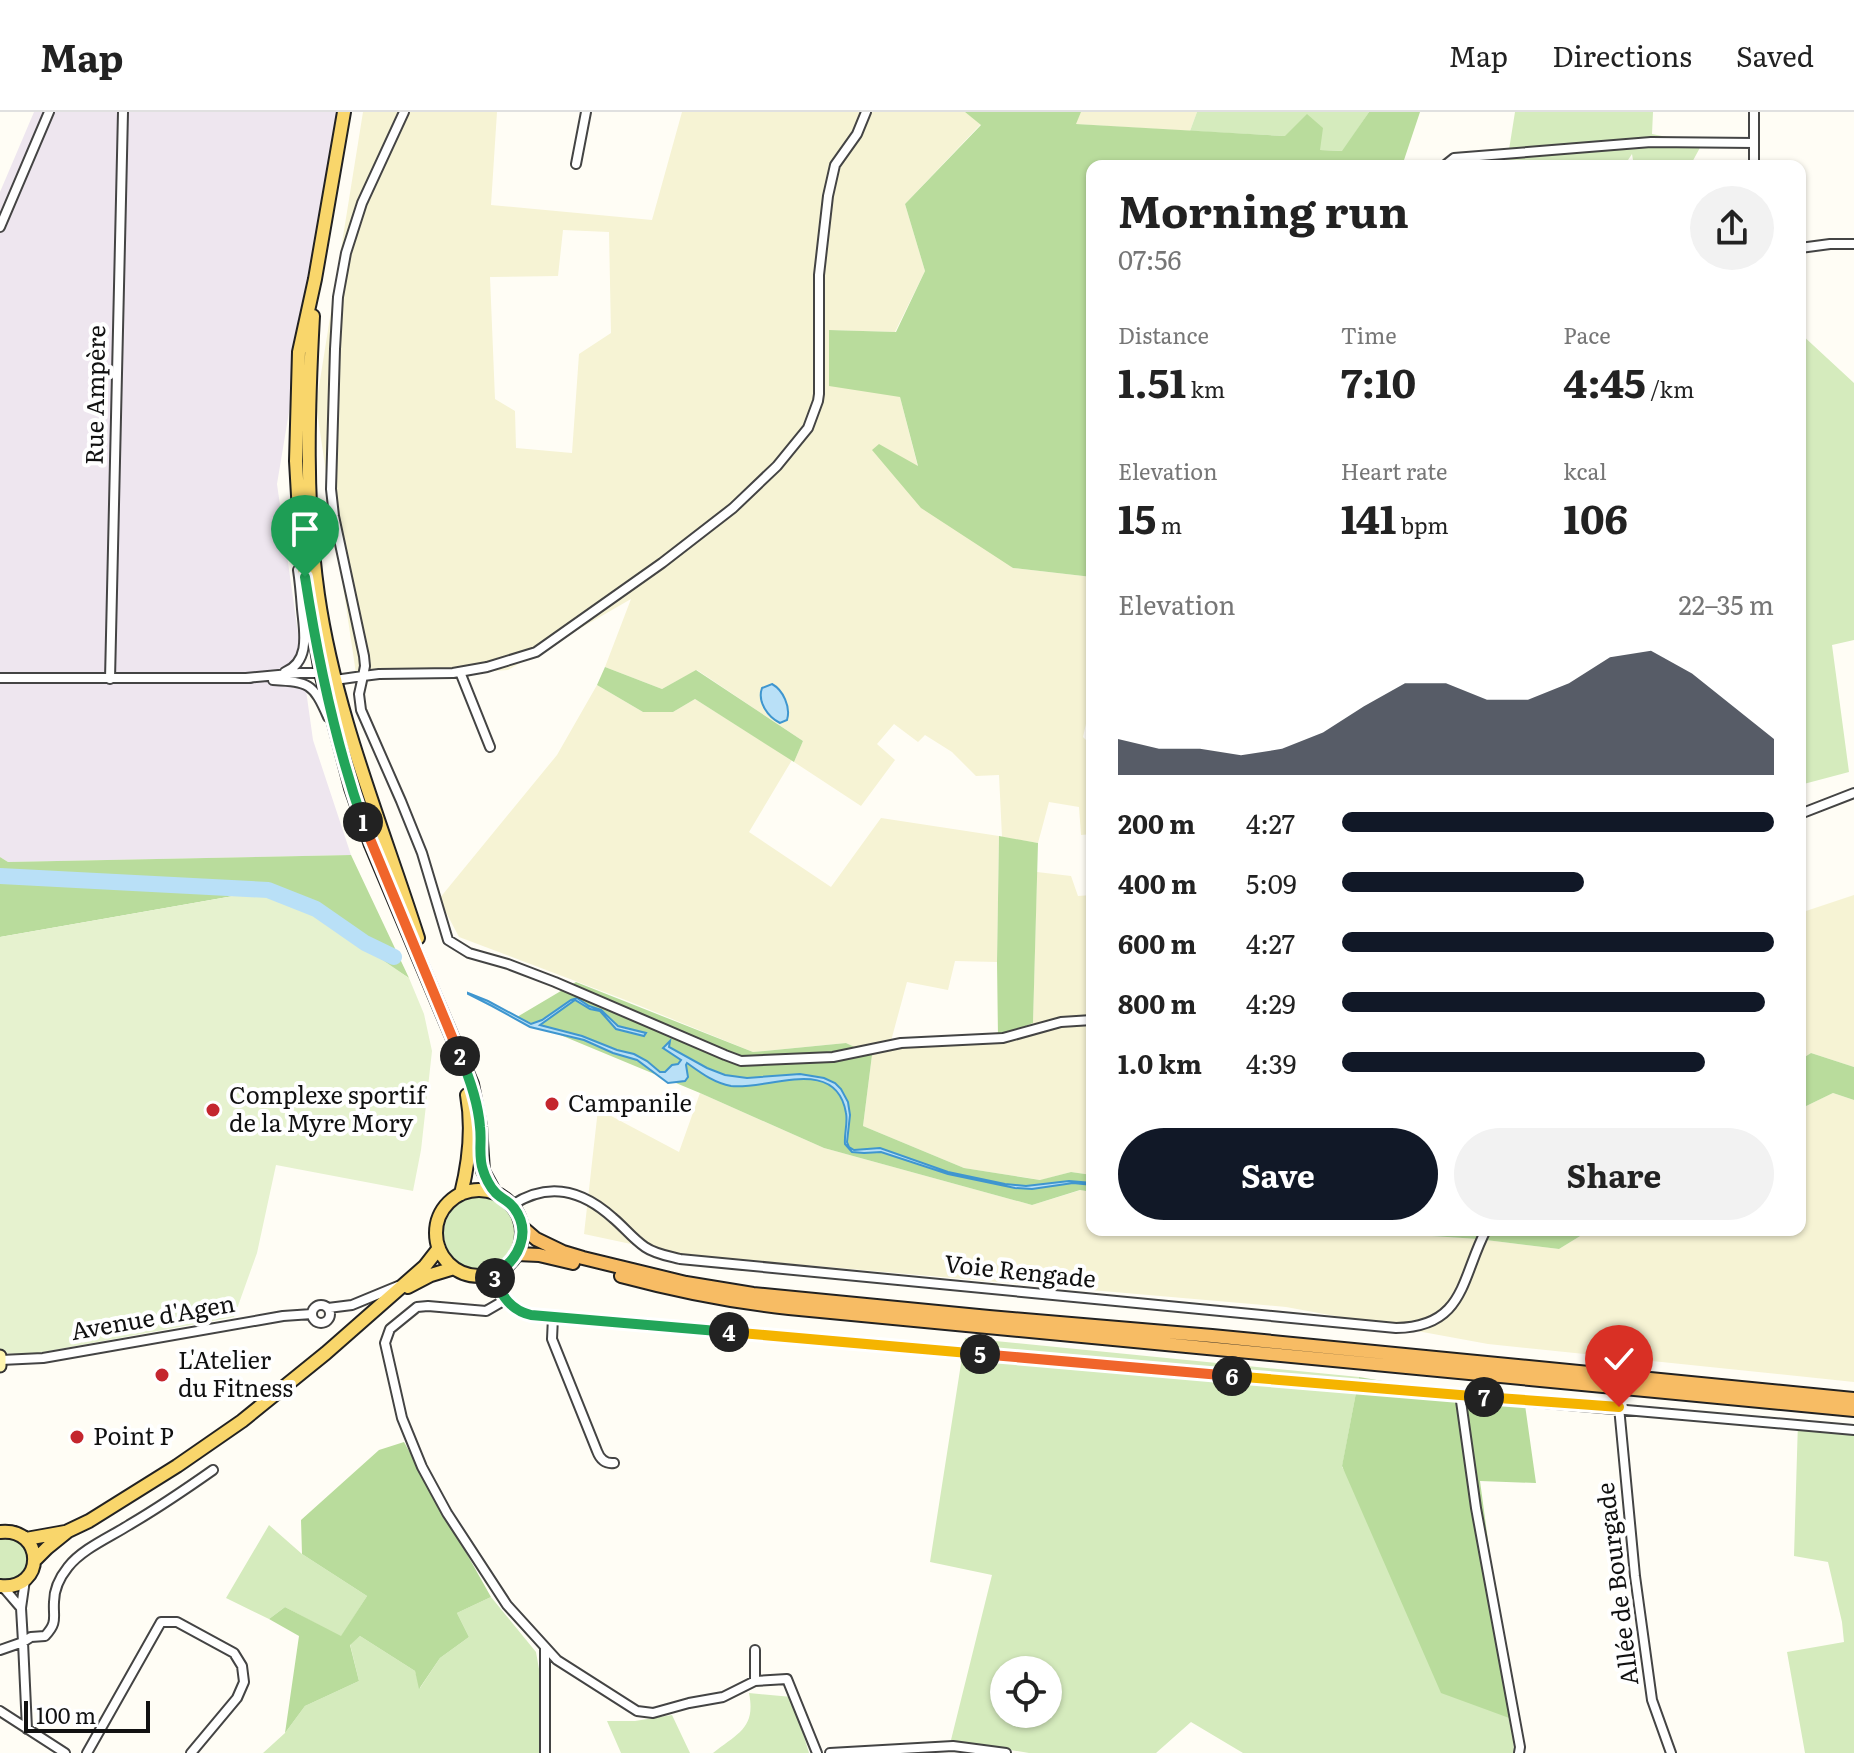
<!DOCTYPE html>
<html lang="en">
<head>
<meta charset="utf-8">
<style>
  body { margin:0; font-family:Literata,serif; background:#f2f2f2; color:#222; height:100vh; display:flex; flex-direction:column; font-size:30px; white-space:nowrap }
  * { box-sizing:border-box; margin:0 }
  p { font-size:26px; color:#767676 }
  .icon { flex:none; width:44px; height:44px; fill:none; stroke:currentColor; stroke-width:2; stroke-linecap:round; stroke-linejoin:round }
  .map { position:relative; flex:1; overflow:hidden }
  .sheet { position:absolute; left:1086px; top:48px; width:720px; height:1076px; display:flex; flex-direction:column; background:#fff; border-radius:16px; box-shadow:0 2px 6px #0004 }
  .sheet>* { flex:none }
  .fabs { position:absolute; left:990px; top:1544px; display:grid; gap:16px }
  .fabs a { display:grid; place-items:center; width:72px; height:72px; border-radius:50%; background:#fff; box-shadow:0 2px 6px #0004; font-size:40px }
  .scale { position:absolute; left:24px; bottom:20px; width:126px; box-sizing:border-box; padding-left:8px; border:4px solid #111; border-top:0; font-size:22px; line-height:28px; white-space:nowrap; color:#111; -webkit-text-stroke:6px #fff; paint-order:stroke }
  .pin { position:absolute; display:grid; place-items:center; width:68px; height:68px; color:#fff; margin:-82px -34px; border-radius:50% 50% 50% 0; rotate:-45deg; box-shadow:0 0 8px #0007 }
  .pin .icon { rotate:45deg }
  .km { position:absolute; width:40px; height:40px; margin:-20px; border-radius:50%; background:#222; color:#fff; font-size:22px; line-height:40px; text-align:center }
  .round { display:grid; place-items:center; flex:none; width:84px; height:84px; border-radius:42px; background:#f2f2f2 }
  .headline { display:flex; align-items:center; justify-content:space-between; height:136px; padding:0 32px }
  h1 { font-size:44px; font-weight:700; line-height:60px }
  .metrics { display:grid; grid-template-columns:repeat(3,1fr); gap:12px; height:136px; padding:8px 32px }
  .metrics div { display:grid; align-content:center }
  .metrics b { font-size:40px; font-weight:700 }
  .metrics small { font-size:22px; font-weight:400 }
  .metrics p { font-size:22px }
  .chart { height:224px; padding:16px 32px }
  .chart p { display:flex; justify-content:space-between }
  .chart svg { width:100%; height:144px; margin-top:8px; fill:#111827; opacity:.7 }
  .cta { display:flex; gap:16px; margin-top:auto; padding:16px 32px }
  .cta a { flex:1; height:92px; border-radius:48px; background:#111827; color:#fff; font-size:32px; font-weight:700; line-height:92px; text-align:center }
  .cta a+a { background:#f2f2f2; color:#222 }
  ul { padding:0 32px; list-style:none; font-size:26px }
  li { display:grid; grid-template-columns:128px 96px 1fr; align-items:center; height:60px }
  li i { height:20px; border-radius:10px; background:#111827 }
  header { display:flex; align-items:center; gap:48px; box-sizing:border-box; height:112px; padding:0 40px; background:#fff; border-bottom:2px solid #e0e0e0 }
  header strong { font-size:38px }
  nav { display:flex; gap:44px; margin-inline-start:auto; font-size:28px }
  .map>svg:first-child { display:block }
</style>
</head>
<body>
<header>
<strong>Map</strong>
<nav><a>Map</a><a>Directions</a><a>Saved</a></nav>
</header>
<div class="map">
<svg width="1854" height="1641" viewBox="0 0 1854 1641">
  <rect width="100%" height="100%" fill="#fffdf5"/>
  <!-- industrial -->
  <path fill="#eee6ef" d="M34 0H339L277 372 313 628 351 743 8 750 0 745V80Z"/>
  <!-- farmland -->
  <path fill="#f6f3d4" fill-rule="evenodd" d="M363 0H497L491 93 652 108 682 0H965L981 12 905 92 925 159 895 220 829 218 900 285 918 355 879 333 1013 456 1092 465V601L1088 603 1083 625 1092 634V722L1081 723 1079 695 1049 690 1038 731 1002 725 999 663 976 664 952 640 925 623 918 630 894 612 877 632 895 648 861 694 794 650 803 629 697 558 662 577 605 555 631 487 508 558 357 568 316 293ZM563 118 609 120 611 221 579 242 572 341 516 336 515 299 495 287 490 165 558 164ZM776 574 787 592 789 600 787 608 772 607 764 597 760 582Z
    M1081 0H1197L1190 19 1075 12Z
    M597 573 643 600H673L695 587 792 648 749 720 831 775 881 706 999 724 997 850 955 849 948 878 907 870 891 929 998 925 1033 911 1037 760 1071 764 1078 784 1092 783V1063L1071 1060 1041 1068 964 1056 863 1014 872 943 846 931 753 940 628 889 459 825 439 787 557 643Z
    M1854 783V955L1811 941 1800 948V801Z
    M700 981 824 1036 1032 1093 1081 1078 1092 1080V1118H1340L1478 1127 1559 1137 1590 1118H1800V997L1833 981 1854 988V1270L1488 1232 1286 1195 678 1142 584 1122 598 997 679 1040Z"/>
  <!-- green -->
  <path fill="#d5ebbd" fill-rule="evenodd" d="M1197 0H1369L1343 39 1320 38 1285 24 1190 19Z
    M1515 0H1653L1652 22 1702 32 1690 54H1634L1632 42 1624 54H1502L1508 44Z
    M1800 221 1854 271V528L1832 533 1849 660 1800 673Z
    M444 1121a36 36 0 1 1 72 0a36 36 0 1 1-72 0Z
    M965 1226 1359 1265 1342 1355 1512 1607 1514 1641H1243L1191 1610 1156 1641H1029L951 1628 992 1463 930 1450ZM1004 1558H1048V1602H1004Z
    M1798 1309 1854 1320V1641H1805L1787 1540 1844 1530 1842 1510 1828 1450 1794 1444Z
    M269 1413 302 1442 367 1484 341 1525 285 1495 269 1507 226 1486Z
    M8 1425C32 1431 38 1462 14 1468 9 1469 5 1468 0 1468V1426Z
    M491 1485 536 1540 542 1574V1641H263L285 1621 305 1594 359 1569 350 1532 360 1524 415 1559 420 1576 440 1546 469 1525 457 1501Z
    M749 1581 792 1585 809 1641H713C738 1621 756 1616 749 1581Z
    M672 1603 690 1641H621L607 1609H635Z"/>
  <!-- forest -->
  <path fill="#b9dc9c" d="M965 0H1081L1076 12 1285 24 1307 2 1323 16 1320 38 1342 39 1369 0H1420L1402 54H1092V465L1013 456 921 396 872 338 879 332 918 354 900 285 829 274V218L896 220 925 159 905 92 981 13Z
    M605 555 662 577 696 558 803 629 794 650 695 587 673 600H643L597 573Z
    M999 724 1038 731 1033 911 998 925 997 850Z
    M351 743 409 866 268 778 0 825V745L8 750Z
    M576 870 753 940 846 931 872 943 863 1014 964 1056 1040 1068 1071 1060 1092 1063V1080L1080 1078 1032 1093 824 1036 700 981 517 905Z
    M1811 941 1854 955V988L1833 981 1800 997V948Z
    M1340 1118H1590L1559 1137 1478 1127Z
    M1359 1265 1525 1293 1536 1371 1480 1369 1512 1607 1441 1581 1342 1354Z
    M404 1330 491 1485 457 1501 469 1525 440 1546 419 1577 415 1559 360 1524 350 1533 359 1569 305 1594 285 1621 299 1524 269 1507 285 1495 341 1524 367 1484 302 1442 301 1408 379 1338Z"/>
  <!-- pitch -->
  <path fill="#e6f2cf" d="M268 778 307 796 409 866 424 902 432 939 421 1038 413 1079 276 1053 257 1141 234 1205 27 1243 5 1241 0 1237V825Z"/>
  <!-- water -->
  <path fill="#b9e0f7" stroke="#3f96cf" stroke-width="2" d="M772 572C783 578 791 595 787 608L780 611C768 605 757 590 762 576Z
    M468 881 488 889 531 912 542 908 571 888 577 886 589 894 601 898 618 914 646 921 644 924 616 917 600 899 590 897 575 888 540 913 582 924 617 938 634 942 647 949 660 960H665L672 953 678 952 681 948 663 936 670 929 669 935 707 956 725 963 747 966 800 962 824 966 835 971 841 977 848 990 850 1003 847 1030 849 1035 854 1038 880 1036 948 1060 1005 1072 1026 1074 1069 1069 1092 1071V1073L1073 1071 1032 1077 1015 1076 948 1062 881 1040 864 1041 852 1040 845 1032C844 1022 848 1011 846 1001 836 942 766 979 731 974 714 971 701 961 687 951L686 953 688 965 685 969 668 971 637 948 613 941 584 928 530 915 492 894 468 882Z"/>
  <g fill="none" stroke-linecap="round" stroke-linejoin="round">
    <!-- river -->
    <path stroke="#b9e0f7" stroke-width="16" d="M0 764 268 778 316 797 365 831 394 845"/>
    <!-- minor casing -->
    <g stroke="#444" stroke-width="12">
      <path id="minor" d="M866 0 857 22 835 53 828 84 819 163V282L818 289 808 316 777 354 733 396 662 451 536 540 487 555 453 561 379 562 363 564 359 582 361 598 401 689 422 741 448 828 469 841 508 852 555 870 725 943 741 949 833 945 901 931 1003 926 1061 910 1092 908
        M1754 0V54
        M576 52 586 0
        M1444 54 1454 46 1651 30 1754 31
        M0 115 49 0
        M1800 136 1830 132H1854
        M285 560C311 549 304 519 302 497 301 484 300 471 298 458
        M460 560 490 635
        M0 566H251
        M246 566 300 561H321L335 568 363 564 365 554 364 544 334 404 331 377 335 237 338 185 346 141 362 91 404 0
        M110 567 123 0
        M273 568C309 570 313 571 328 605
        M1800 702 1854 681
        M512 1093C549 1069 582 1078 613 1106 624 1115 633 1127 645 1135 655 1142 668 1144 680 1147L1396 1216C1465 1215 1461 1166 1486 1118
        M494 1162C501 1183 509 1197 531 1203 972 1242 1413 1277 1854 1318
        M505 1188 486 1199 428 1194 417 1195 390 1217 385 1231 402 1306 422 1355 447 1401 507 1493 557 1548 637 1599 653 1601 689 1591 723 1585 755 1569 787 1567 817 1641
        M312 1202a9 9 0 1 1 18 0a9 9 0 1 1-18 0Z
        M328 1196 352 1193 398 1174
        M553 1205 552 1227 597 1339C600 1347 605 1352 614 1351
        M1 1248 43 1246 283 1204 312 1202
        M1460 1282 1476 1396 1520 1635 1519 1641
        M1619 1295 1635 1464 1652 1588 1671 1641
        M3 1475 21 1496
        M545 1537V1641
        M0 1538 23 1530 21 1496 25 1468
        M755 1569V1538
        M0 1599 65 1641
        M27 1617 23 1530 31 1525 45 1524C58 1510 53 1506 54 1490 54 1478 60 1465 68 1455 82 1437 110 1425 129 1413 158 1396 186 1377 213 1358
        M87 1641 161 1510H177L234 1541 242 1554 244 1570 237 1586 191 1641
        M830 1641 953 1634 1006 1641"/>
    </g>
    <!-- secondary casing -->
    <g stroke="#333" stroke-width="15">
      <path id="secondary" d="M0 1244V1254"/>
    </g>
    <!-- primary casing -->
    <g stroke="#222" stroke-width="16">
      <path id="primary" d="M344 0 315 167 299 240 296 349 300 418 305 465 321 561 351 676 371 733 472 972 480 1014 483 1059 495 1081
        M313 204C308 296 305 392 318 483 335 601 382 713 418 826
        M436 1121a43 43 0 1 1 86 0a43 43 0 1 1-86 0Z
        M461 1082C469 1050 473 1016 467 983
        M408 1175 431 1163 454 1156
        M0 1420C45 1415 46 1479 0 1474
        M26 1427 65 1420
        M34 1449 47 1436 68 1419 89 1409 177 1354 242 1309 326 1241 425 1154 439 1136"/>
    </g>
    <!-- trunk casing -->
    <g stroke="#222" stroke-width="16">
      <path id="trunk" d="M522 1115 536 1127 563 1140 583 1146 686 1171 753 1182 989 1205 1212 1224 1854 1287
        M517 1142 539 1143 573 1151
        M621 1164C677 1179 732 1190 789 1196L1854 1298"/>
    </g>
    <!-- minor -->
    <use href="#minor" stroke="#fff" stroke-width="8"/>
    <!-- secondary -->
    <use href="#secondary" stroke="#fff6b0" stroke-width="11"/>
    <!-- primary -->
    <use href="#primary" stroke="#f9d66b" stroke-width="12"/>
    <!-- trunk -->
    <use href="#trunk" stroke="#f7bc64" stroke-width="12"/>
  </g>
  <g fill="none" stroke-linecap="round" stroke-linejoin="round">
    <!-- split-1 casing -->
    <g stroke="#fff" stroke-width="16">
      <path id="split-1" d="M305 465C318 549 335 630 363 710"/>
    </g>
    <!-- split-2 casing -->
    <g stroke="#fff" stroke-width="16">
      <path id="split-2" d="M363 710 460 944"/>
    </g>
    <!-- split-3 casing -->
    <g stroke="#fff" stroke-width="16">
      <path id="split-3" d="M460 944C470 967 478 990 480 1015 482 1029 478 1045 483 1058 485 1065 490 1075 495 1080 500 1086 508 1088 514 1096 532 1120 519 1149 494 1162L495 1166"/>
    </g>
    <!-- split-4 casing -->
    <g stroke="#fff" stroke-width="16">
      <path id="split-4" d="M495 1166C502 1185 511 1198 531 1203L729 1220"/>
    </g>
    <!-- split-5 casing -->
    <g stroke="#fff" stroke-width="16">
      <path id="split-5" d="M729 1220 980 1242"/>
    </g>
    <!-- split-6 casing -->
    <g stroke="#fff" stroke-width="16">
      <path id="split-6" d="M980 1242 1232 1264"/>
    </g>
    <!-- split-7 casing -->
    <g stroke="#fff" stroke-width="16">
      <path id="split-7" d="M1232 1264 1484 1285"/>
    </g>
    <!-- split-8 casing -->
    <g stroke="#fff" stroke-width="16">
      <path id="split-8" d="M1484 1285 1619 1295"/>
    </g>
    <!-- split-1 -->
    <use href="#split-1" stroke="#22a559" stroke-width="10"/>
    <!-- split-2 -->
    <use href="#split-2" stroke="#f0652b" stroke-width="10"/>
    <!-- split-3 -->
    <use href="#split-3" stroke="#22a559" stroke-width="10"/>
    <!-- split-4 -->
    <use href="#split-4" stroke="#22a559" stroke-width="10"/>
    <!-- split-5 -->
    <use href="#split-5" stroke="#f5b400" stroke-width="10"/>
    <!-- split-6 -->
    <use href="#split-6" stroke="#f0652b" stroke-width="10"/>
    <!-- split-7 -->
    <use href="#split-7" stroke="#f5b400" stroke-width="10"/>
    <!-- split-8 -->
    <use href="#split-8" stroke="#f5b400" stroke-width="10"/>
  </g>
  <!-- markers -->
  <g fill="#c4262e" stroke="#fff" stroke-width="3">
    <circle cx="552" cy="992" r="8"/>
    <circle cx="213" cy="998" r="8"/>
    <circle cx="162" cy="1263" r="8"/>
    <circle cx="77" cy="1325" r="8"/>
  </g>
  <g text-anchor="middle" stroke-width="8" stroke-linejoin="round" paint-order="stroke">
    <!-- street labels -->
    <g font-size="24" fill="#111" stroke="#fff">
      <text transform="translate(96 283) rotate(-89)" y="8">Rue Ampère</text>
      <text transform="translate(1020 1160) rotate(6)" y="8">Voie Rengade</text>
      <text transform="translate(153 1206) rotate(-10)" y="8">Avenue d'Agen</text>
      <text transform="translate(1618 1472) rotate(-97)" y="8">Allée de Bourgade</text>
    </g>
    <!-- poi labels -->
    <g font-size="24" fill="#111" stroke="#fff" text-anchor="start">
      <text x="229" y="992">Complexe sportif<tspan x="229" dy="28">de la Myre Mory</tspan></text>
      <text x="568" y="1000">Campanile</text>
      <text x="178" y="1257">L'Atelier<tspan x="178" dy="28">du Fitness</tspan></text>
      <text x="93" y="1333">Point P</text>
    </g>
  </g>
</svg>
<div class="fabs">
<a><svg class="icon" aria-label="locate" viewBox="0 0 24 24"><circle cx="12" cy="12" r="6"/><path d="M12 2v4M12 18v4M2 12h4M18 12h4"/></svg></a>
</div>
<div class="scale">100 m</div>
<div class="pin" style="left:305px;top:465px;background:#1e9e55"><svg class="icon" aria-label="arrive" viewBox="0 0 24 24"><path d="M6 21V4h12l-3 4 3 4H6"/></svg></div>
<div class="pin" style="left:1619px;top:1295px;background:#d93025"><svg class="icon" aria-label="check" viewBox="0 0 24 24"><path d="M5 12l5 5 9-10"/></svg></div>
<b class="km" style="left:363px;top:710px">1</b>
<b class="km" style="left:460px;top:944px">2</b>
<b class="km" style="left:495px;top:1166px">3</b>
<b class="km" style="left:729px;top:1220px">4</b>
<b class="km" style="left:980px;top:1242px">5</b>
<b class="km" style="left:1232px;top:1264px">6</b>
<b class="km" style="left:1484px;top:1285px">7</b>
<section class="sheet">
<div class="headline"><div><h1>Morning run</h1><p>07:56</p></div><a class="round"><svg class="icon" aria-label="share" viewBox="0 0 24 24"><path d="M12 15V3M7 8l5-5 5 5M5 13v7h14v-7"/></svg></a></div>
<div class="metrics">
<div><p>Distance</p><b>1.51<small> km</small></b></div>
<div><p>Time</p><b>7:10</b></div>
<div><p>Pace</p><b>4:45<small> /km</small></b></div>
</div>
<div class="metrics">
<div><p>Elevation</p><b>15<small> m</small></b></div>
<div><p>Heart rate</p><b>141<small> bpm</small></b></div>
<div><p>kcal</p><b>106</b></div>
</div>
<div class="chart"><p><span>Elevation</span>22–35 m</p>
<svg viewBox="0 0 160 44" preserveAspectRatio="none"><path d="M0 44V33L10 36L20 36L30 38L40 36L50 31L60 23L70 16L80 16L90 21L100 21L110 16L120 8L130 6L140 13L150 23L160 33V44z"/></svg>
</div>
<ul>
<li><b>200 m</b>4:27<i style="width:100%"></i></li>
<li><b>400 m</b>5:09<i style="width:56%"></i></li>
<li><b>600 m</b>4:27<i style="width:100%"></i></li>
<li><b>800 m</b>4:29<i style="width:98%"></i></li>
<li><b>1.0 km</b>4:39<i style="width:84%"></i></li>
</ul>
<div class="cta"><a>Save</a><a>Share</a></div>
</section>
</div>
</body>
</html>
